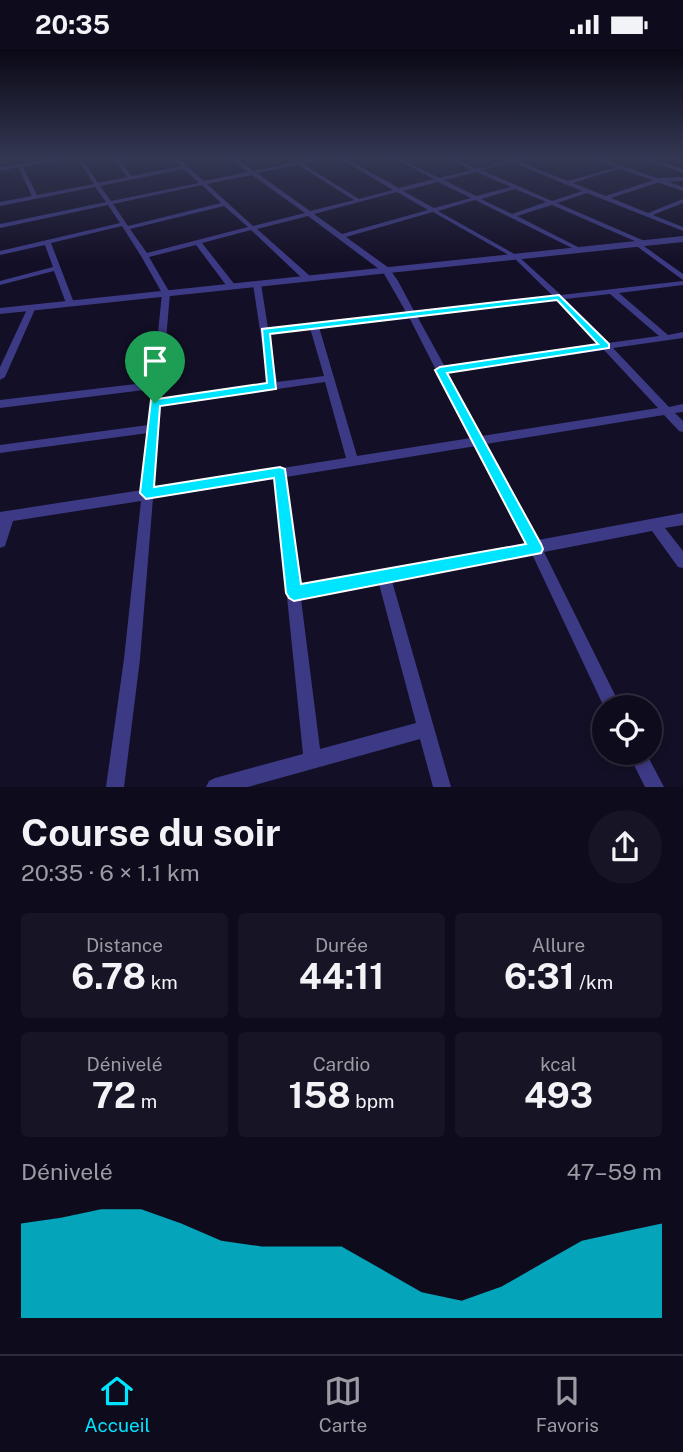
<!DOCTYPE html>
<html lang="fr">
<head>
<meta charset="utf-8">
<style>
  body { margin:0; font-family:"Public Sans",sans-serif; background:#171425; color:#f1f3f6; height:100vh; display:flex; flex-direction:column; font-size:26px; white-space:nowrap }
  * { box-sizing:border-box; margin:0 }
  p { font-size:23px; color:#9b9ba3 }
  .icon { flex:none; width:38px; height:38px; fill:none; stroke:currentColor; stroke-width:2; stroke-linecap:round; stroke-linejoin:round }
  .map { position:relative; height:738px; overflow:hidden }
  .drawer { display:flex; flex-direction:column; background:#0e0b1c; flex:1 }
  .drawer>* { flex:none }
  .controls { position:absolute; left:592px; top:646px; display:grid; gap:14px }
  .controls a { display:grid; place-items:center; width:70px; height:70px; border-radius:50%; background:#0e0b1c; box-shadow:0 4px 10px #0003,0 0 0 2px #2e2b3b; font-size:35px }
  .pin { position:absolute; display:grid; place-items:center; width:60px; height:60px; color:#fff; margin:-72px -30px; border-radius:50% 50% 50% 0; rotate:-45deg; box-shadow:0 0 7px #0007 }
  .pin .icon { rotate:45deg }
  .round { display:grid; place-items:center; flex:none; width:74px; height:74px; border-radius:37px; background:#171425 }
  .overview { display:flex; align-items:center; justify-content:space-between; height:119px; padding:0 21px }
  h1 { font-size:38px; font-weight:700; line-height:52px }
  .stats { display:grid; grid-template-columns:repeat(3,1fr); gap:10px; height:119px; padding:7px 21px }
  .stats div { display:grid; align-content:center; border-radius:7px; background:#171425; text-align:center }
  .stats b { font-size:35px; font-weight:700 }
  .stats small { font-size:19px; font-weight:400 }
  .stats p { font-size:19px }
  .chart { height:196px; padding:14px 21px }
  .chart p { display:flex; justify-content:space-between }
  .chart svg { width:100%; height:126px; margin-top:7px; fill:#00e5ff; opacity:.7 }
  .status { display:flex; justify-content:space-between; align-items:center; height:49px; padding:0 35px; background:#0e0b1c; direction:ltr }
  .status svg { height:19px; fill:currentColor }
  .dock { display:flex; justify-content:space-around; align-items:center; height:98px; border-top:2px solid #2e2b3b; background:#0e0b1c; font-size:19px; color:#9b9ba3 }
  .dock a { display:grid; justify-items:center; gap:4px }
  .dock .on { color:#00e5ff }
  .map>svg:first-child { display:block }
</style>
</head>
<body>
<div class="status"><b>20:35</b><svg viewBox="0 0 49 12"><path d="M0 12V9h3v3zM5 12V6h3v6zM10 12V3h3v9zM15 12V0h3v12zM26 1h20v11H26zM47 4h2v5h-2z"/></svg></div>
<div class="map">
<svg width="683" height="738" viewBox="0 0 683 738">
  <rect width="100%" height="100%" fill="#130f26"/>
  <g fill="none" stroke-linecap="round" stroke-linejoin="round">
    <!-- minor -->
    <path fill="#3d3a85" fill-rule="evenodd" d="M55 109H67L23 118 37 146 94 135 77 109H82L98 134 127 128 113 109H118L131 127 181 117 173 109H178L204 132 248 123 230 109H236L254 122 315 109H325L303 115 359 150 393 141 339 109H345L399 139 434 130 393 109H399L439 129 472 121 447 109C458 109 469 119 480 119 495 118 509 109 525 109L517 112 568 132 621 117V119L573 134 606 147 659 129 683 128V132L660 133 611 149 648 164 683 150V154L653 166 683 178V182L587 144 557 154 647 193V195H641L683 225V231L635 196 634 195 637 193 552 156 517 167 582 200V202H578L475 151 438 162 518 207 561 246 683 232V236L619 244 668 286 683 283V289L613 299 669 358 683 355V363L675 364 683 372V383L679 382 664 366 486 395 538 491 683 464V476L665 479 683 502V519L678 518 652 482 544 503 621 658H604L532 505 392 532 451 738H433L420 690 248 738H206L209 732 215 729 303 705 275 430 153 449 140 610 124 738H106L124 610 141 452 13 472 5 497 0 499V463L142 441 148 384 0 404V396L148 376 152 340 0 359V351L153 333 162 244 141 207 122 177 51 194 74 254 73 256H67L66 254 54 222 0 236V232L53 218 45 196 0 206V202L120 174 108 156 0 179V175L106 153 95 138 0 157V153L32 147 18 118 0 122V118ZM512 113 582 142 552 152 482 121ZM298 116 354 151 310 162 257 124ZM184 120 199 134 111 152 100 137ZM476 123 511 138 476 147 444 131ZM252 126 305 164 253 177 207 135ZM438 133 471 149 434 159 403 142ZM202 136 221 154 128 177 113 155ZM515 140 546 153 512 165 481 150ZM397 143 428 161 342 185 314 165ZM224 157 248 178 147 204 130 180ZM433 163 514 209 553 247 414 262 398 232 389 219 346 188ZM308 167 383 223 406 263 268 279 261 235 254 233 253 235 268 334 161 350 170 244 149 208 196 196 229 240H235V236L202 194 251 181 304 231H310V227L257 180ZM610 245 659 287 608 294 565 250ZM557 251 599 296 445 318 417 267ZM409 268 436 321 435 322 438 325 471 389 357 407 319 278ZM310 279 324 327 277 333 269 284ZM604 301 658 359 482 387 448 324ZM325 333 346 409 154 439 161 357ZM476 397 526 494 300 536 286 428ZM379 535 416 674 320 700 301 550Z
      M641 109H649L683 120V124Z
      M678 109H683V111Z
      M29 256H32L36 258 5 328 0 331V318Z
      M628 704H646L664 738H645Z"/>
    <!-- tertiary -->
    <path fill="#3d3a85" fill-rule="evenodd" d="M589 109H599L683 138V142Z
      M683 187V193L0 265V259Z"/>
  </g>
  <!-- sky -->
  <linearGradient id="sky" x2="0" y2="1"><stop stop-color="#0a0815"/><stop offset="0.51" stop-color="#333752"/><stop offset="1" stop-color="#333752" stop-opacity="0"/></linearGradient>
  <rect width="683" height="213" fill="url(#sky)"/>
  <!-- route -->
  <path fill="#00e5ff" stroke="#fff" stroke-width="2" fill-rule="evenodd" d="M559 246 609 295V299L447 324 541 495 543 500 541 504 294 552 289 549 286 544 274 429 146 450 140 444 151 351 267 334 262 280ZM557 251 598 295 440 318 435 321 526 495 301 535 285 420 280 418 154 438 160 357 276 340 270 285Z"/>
</svg>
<div class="controls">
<a><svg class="icon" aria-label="locate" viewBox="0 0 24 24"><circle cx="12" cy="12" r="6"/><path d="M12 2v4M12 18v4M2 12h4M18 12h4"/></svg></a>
</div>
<div class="pin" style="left:155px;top:354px;background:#1e9e55"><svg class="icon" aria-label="arrive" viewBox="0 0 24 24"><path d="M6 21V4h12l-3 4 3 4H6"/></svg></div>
</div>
<section class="drawer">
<div class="overview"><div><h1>Course du soir</h1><p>20:35 · 6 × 1.1 km</p></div><a class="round"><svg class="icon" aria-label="share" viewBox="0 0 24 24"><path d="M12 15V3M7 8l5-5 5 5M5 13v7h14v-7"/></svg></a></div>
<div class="stats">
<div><p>Distance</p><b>6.78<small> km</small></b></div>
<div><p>Durée</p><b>44:11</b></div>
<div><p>Allure</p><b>6:31<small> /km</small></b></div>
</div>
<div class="stats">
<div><p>Dénivelé</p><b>72<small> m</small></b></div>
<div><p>Cardio</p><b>158<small> bpm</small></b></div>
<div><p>kcal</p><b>493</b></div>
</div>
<div class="chart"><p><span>Dénivelé</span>47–59 m</p>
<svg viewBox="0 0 160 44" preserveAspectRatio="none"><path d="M0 44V11L10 9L20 6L30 6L40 11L50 17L60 19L70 19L80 19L90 27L100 35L110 38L120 33L130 25L140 17L150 14L160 11V44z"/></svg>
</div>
</section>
<nav class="dock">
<a class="on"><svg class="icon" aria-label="home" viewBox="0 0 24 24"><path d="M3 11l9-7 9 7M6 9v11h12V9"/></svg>Accueil</a>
<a><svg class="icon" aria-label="map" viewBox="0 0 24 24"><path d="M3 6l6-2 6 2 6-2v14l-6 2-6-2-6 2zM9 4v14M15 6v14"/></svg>Carte</a>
<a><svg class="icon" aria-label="saved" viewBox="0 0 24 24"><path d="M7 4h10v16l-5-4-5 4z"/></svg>Favoris</a>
</nav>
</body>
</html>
